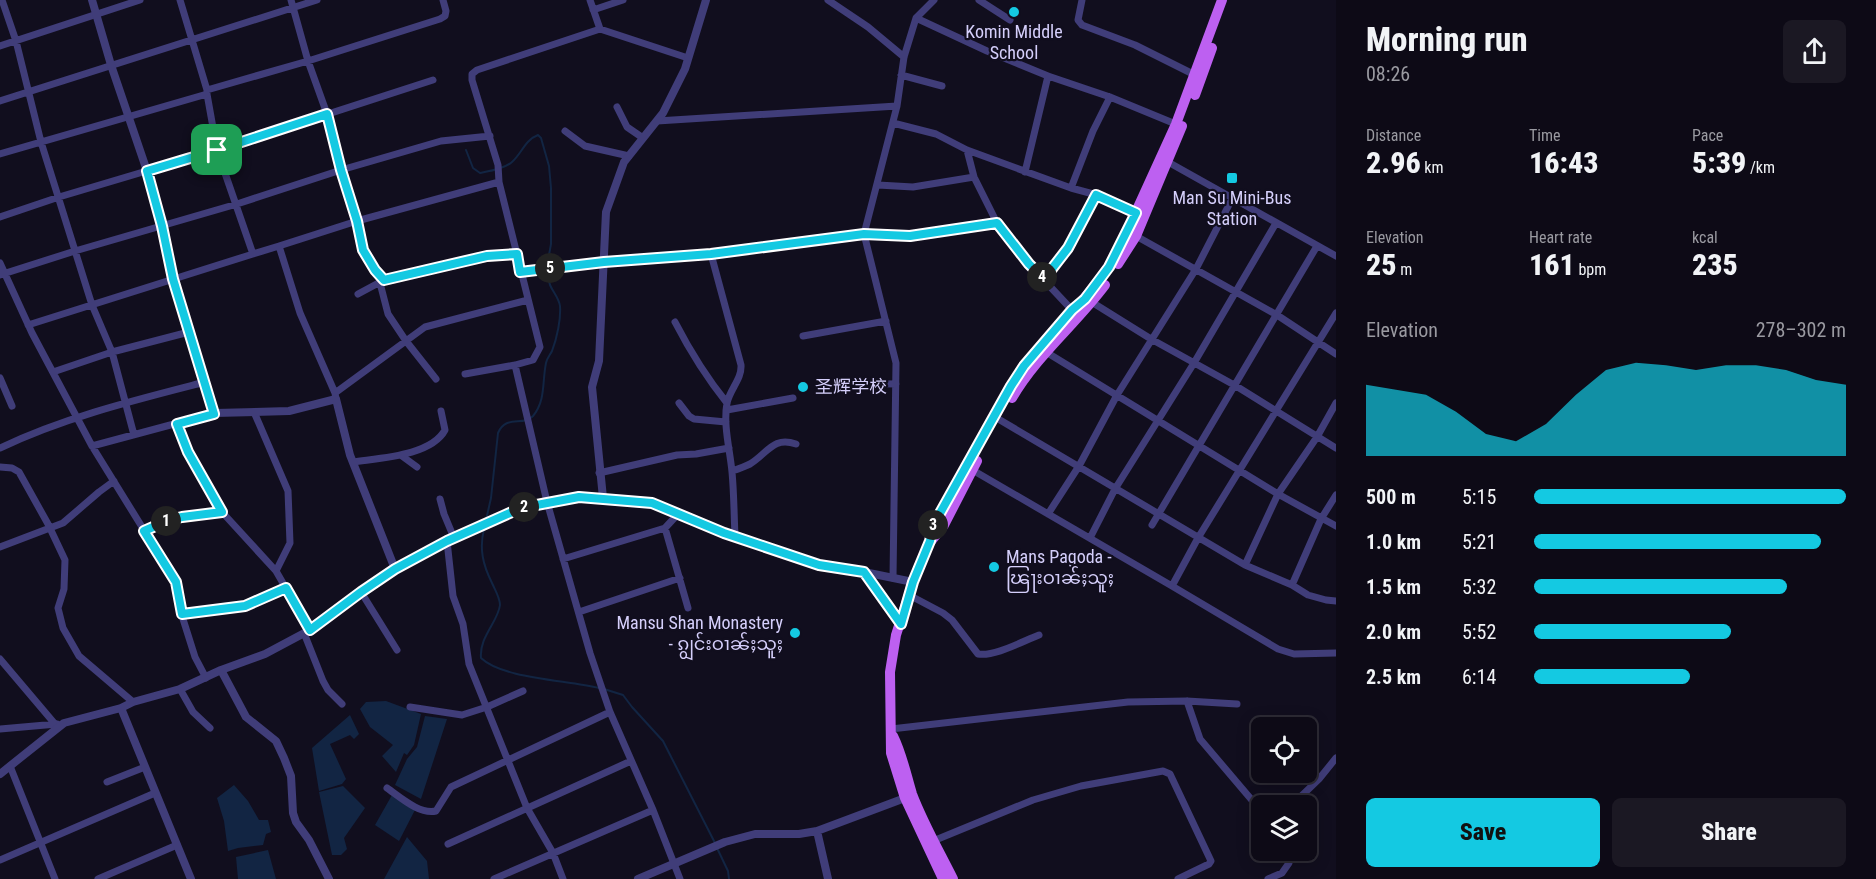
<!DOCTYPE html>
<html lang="en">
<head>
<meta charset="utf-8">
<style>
  body { margin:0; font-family:"Roboto Condensed","Noto Sans SC","Noto Sans Myanmar",sans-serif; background:#1b1823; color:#f1f3f6; height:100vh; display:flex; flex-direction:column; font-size:22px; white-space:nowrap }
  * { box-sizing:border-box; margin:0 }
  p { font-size:20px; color:#9a9aa1 }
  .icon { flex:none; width:33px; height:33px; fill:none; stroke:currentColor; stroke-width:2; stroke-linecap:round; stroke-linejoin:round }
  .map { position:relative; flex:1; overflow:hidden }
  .details { display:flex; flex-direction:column; background:#0d0a16; width:540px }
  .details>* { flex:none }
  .tools { position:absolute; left:1251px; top:717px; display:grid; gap:12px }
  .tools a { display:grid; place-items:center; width:66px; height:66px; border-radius:9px; background:#0d0a16; box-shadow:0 3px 15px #0003,0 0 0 2px #2d2b35; font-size:30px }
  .pin { position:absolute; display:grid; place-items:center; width:51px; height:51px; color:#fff; margin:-26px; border-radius:12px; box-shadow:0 3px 9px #0006 }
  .km { position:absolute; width:30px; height:30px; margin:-15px; border-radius:50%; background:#222; color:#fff; font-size:16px; line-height:30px; text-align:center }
  .round { display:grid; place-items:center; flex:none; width:63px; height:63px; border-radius:9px; background:#1b1823 }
  .summary { display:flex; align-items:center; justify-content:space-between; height:102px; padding:0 30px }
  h1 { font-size:33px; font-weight:800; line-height:45px }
  .figures { display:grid; grid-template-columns:repeat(3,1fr); gap:9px; height:102px; padding:6px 30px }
  .figures div { display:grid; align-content:center }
  .figures b { font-size:30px; font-weight:800 }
  .figures small { font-size:16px; font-weight:400 }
  .figures p { font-size:16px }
  .chart { height:168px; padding:12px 30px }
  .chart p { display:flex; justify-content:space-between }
  .chart svg { width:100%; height:108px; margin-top:6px; fill:#14c9e2; opacity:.7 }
  .primary-button { display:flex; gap:12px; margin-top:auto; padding:12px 30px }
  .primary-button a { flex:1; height:69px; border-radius:9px; background:#14c9e2; color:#111; font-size:24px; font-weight:800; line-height:69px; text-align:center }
  .primary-button a+a { background:#1b1823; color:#f1f3f6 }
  ul { padding:0 30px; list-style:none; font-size:20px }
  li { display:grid; grid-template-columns:96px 72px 1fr; align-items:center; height:45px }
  li i { height:15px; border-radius:8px; background:#14c9e2 }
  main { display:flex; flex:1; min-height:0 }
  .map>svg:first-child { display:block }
</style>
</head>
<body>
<main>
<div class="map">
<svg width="1336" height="879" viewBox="0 0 1336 879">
  <rect width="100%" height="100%" fill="#110e1e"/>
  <!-- water -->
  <path fill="#122543" d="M386 701 421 714 414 745 407 755 404 753 396 772 382 756 393 745 370 727 360 709 366 702Z
    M350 715 359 734 354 739 350 735 330 744 346 779 342 784 319 791 312 748Z
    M425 716 447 719 421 799 395 785 407 759 417 747Z
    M234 785 248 801 259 820H268L271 832 266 834 263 845 238 848 228 851 224 821 217 798Z
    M343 786 365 808 344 838 347 849 341 855H332L319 792Z
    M392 795 416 808 399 841 375 825Z
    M407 837 427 861 429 879H384Z
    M268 850 276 879H238L236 857Z"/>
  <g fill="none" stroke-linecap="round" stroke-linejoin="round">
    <!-- stream -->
    <path stroke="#122543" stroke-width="2" d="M466 150 473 168 480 173C490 171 504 169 512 162 522 153 525 140 538 135L541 138 549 166 551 188V244L547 266
      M486 520 491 498 498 433C506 414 523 427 533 416 546 400 542 382 546 363 547 358 550 355 552 351 557 338 561 319 560 306 559 298 553 292 550 285 549 281 548 276 547 271
      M484 529C479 549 483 565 492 583 495 590 500 598 500 605 498 622 479 637 481 658 503 679 568 680 599 688
      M604 689 623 695 632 707 663 741 715 843
      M717 848 728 871 729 879"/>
    <!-- minor -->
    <path stroke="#403d79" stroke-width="7" d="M2 0 16 41 41 142 92 305 112 352 134 435
      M180 0 207 90
      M291 0 308 61 327 114 341 170 357 221 499 182 540 347 533 360 515 365 465 374
      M590 0 600 29
      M828 0 868 27 904 57
      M979 0 1010 20
      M1082 0 1078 20 1082 25 1135 45 1195 75
      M593 10 623 0
      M916 18 987 51 1048 76 1110 97 1178 125
      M0 46 140 0
      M901 75 942 86
      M207 94V90L308 61 440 19 445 16 446 11 443 0
      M0 101 317 0
      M617 107 627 127 643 138
      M657 121 897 106
      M893 123 936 134 967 150 1071 188 1097 195 1137 214
      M565 131 585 146 629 156
      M967 150 974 177 997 223 1029 264 1072 310
      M0 154 207 94 217 150 253 254 279 246
      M1168 162 1336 256
      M1025 172 1048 76
      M499 182 498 165 472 80V74L477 70 600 29 688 58
      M878 185 913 187 974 177
      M1071 188 1093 131 1110 97
      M0 217 59 197 217 150 433 80
      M1136 236 1277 315 1336 354
      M711 254 741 365C742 379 730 389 727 403 723 425 730 450 732 472 734 493 734 515 735 536
      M0 263 32 333 92 446 176 582 183 619 195 657 206 678
      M520 272 604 262 711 254 864 234 910 236 997 223
      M0 275 75 251 237 204 341 170 441 141 490 136
      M1044 279 1069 248 1097 195
      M380 283 388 314 406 341 436 379
      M358 294 384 280 439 266 487 256 517 253
      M1090 301 1151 339 1236 386 1336 448
      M675 322C690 351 706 377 727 403
      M28 325 253 254
      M803 336 886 321
      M1046 352 1278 494 1336 526
      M515 365 547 502 590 653 610 712 653 810 680 879
      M53 372 112 352 189 332
      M0 378 12 406
      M837 383 896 384
      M335 393 425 327 528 300
      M336 399 335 393 300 313 279 246 357 221C362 249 365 259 384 280
      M679 403 689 416 694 419 726 422
      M727 410 793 398
      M254 412 288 491 290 543 276 571
      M1000 420 1245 565 1292 585 1308 595 1326 600 1336 601
      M177 424 188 452 222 512 276 571 310 630
      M92 446 215 413
      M0 448C65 417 135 400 205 382
      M402 456 417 467
      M353 462C379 458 431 456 445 430L441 411
      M0 467 12 468 19 472 48 524 65 560 64 589 58 608 63 628 79 656 133 702
      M969 468 1172 586 1278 649 1294 654 1336 653
      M732 471C738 469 744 467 750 464 768 453 773 436 796 444
      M599 473 677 455 696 454 729 448
      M440 499 444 514 454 538
      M678 514 665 528 688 608
      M1048 514 1079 466 1117 395 1196 269 1233 197
      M1152 525 1317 246
      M144 531 169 520 182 517 222 512
      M1090 538 1115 489 1194 363 1276 223
      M447 541 453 596 463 624 469 664 527 808 553 853 563 879
      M0 547 63 523 99 492 114 481
      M563 559 665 528
      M1245 565 1278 494 1317 437 1336 403
      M864 572 900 623
      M893 578 896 363 864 234 897 106 904 57 916 18 934 0
      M1292 585 1321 519 1336 495
      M1172 586 1198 538 1336 313
      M361 592 397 650
      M909 595 943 613 952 620 978 654C994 657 1023 641 1039 635
      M579 612 680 578
      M182 614 245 606 286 588
      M304 633 323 681 328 690 342 704
      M0 659 55 724
      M180 689 193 712 210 728
      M1187 701 1200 739 1262 812
      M410 707 462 715 487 707 523 691
      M0 729 57 724
      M891 729 1128 702 1187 701 1237 704
      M10 766 55 879
      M107 782 145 767
      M387 788C400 797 420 815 436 811L451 787 610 712
      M1291 806 1319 779 1336 758
      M933 841 1033 800 1081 786 1163 771 1170 774 1211 861 1209 864 1178 879
      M448 844 631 761
      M0 860 155 793
      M98 879 177 845
      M494 879 653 810
      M1268 879 1282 873 1289 863 1286 850"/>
    <!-- tertiary -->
    <path stroke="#403d79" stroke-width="8" d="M92 0 111 65 147 171 162 226 173 279 215 413 289 411 336 399 350 455 395 569
      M603 498 592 387 599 361 606 212 624 162 663 113 685 69 706 0
      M221 670 246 717 276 741 284 758 291 776 293 813 296 822 309 840 329 879
      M121 708 191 879
      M0 774 64 723 121 708 133 702 180 689 221 670 265 654 310 630 361 592 395 569 454 538 521 508 547 502 579 497 652 503 724 533 819 565 864 572 913 582
      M817 831 828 879
      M638 879 725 842 755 834H799L817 831 905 798"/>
    <!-- primary -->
    <path stroke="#bd60f1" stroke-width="10" d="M1195 95 1212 48
      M1118 264 1136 236 1182 126
      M1012 398C1037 355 1076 324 1105 285
      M931 541 944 525 977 461
      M893 736C902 754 906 774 912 794 923 823 939 851 953 879
      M943 879 905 798 891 753 890 672 896 635 913 582 930 541 934 524 1011 386C1043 336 1091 301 1119 249L1176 124 1222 0"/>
  </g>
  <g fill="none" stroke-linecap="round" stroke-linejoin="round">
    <!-- route casing -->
    <g stroke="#fff" stroke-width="12">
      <path id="route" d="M327 114 341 170 357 221 363 250 375 270 384 280 487 256 517 254 520 272 604 262 711 254 864 234 910 236 997 223 1029 264 1044 279 1068 248 1096 195 1136 213 1109 267 1085 299 1072 310 1024 366 1011 386 934 524 930 541 913 582 901 624 864 572 819 565 724 533 652 503 579 497 521 508 447 541 395 569 361 592 310 630 286 588 245 606 182 614 176 582 144 531 169 520 182 517 222 512 188 452 177 424 214 414 173 279 162 226 147 171 217 150Z"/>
    </g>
    <!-- route -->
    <use href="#route" stroke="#14c9e2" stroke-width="8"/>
  </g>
  <!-- markers -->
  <g fill="#14c9e2" stroke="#110e1e" stroke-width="2">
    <circle cx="1014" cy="12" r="6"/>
    <rect x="1226" y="172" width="12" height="12" rx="3"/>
    <circle cx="803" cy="387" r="6"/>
    <circle cx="994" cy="567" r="6"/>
    <circle cx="795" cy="633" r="6"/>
  </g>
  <g text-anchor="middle" stroke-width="4.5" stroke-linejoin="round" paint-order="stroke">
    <!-- poi labels -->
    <g font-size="18" fill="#d5cffb" stroke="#110e1e">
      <text x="1014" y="38">Komin Middle<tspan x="1014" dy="21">School</tspan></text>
      <text x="1232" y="204">Man Su Mini-Bus<tspan x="1232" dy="21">Station</tspan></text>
      <text x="815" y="393" text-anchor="start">圣辉学校</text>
      <text x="1006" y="563" text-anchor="start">Mans Pagoda -<tspan x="1006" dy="21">ၽြႃးဝၢၼ်ႈသူႈ</tspan></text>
      <text x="783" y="629" text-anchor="end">Mansu Shan Monastery<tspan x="783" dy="21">- ၵျွင်းဝၢၼ်ႈသူႈ</tspan></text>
    </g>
  </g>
</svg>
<div class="tools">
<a><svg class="icon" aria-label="locate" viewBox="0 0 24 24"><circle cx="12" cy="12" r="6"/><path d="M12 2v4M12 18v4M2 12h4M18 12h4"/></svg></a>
<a><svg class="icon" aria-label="layers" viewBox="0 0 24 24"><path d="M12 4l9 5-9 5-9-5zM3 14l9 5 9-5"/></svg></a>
</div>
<div class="pin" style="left:217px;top:150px;background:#1e9e55"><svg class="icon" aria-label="arrive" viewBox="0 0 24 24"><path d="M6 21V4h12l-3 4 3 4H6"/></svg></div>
<b class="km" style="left:166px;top:521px">1</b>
<b class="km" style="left:524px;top:507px">2</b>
<b class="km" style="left:933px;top:525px">3</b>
<b class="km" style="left:1042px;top:277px">4</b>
<b class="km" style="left:550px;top:268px">5</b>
</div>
<section class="details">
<div class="summary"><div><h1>Morning run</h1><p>08:26</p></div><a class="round"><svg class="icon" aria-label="share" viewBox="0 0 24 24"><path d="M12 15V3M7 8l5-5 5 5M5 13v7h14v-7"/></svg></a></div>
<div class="figures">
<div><p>Distance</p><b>2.96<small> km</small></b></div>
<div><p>Time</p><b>16:43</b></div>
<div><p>Pace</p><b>5:39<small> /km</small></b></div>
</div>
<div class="figures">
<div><p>Elevation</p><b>25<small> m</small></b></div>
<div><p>Heart rate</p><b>161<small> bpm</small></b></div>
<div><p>kcal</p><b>235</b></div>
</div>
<div class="chart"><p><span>Elevation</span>278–302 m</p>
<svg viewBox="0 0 160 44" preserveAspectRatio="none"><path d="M0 44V15L10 17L20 19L30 26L40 35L50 38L60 31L70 19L80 9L90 6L100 7L110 9L120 7L130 7L140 9L150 13L160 15V44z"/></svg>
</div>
<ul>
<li><b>500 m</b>5:15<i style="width:100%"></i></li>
<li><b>1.0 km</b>5:21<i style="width:92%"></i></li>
<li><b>1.5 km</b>5:32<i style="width:81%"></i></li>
<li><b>2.0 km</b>5:52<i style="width:63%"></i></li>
<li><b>2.5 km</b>6:14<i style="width:50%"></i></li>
</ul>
<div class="primary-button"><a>Save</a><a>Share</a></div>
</section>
</main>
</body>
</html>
